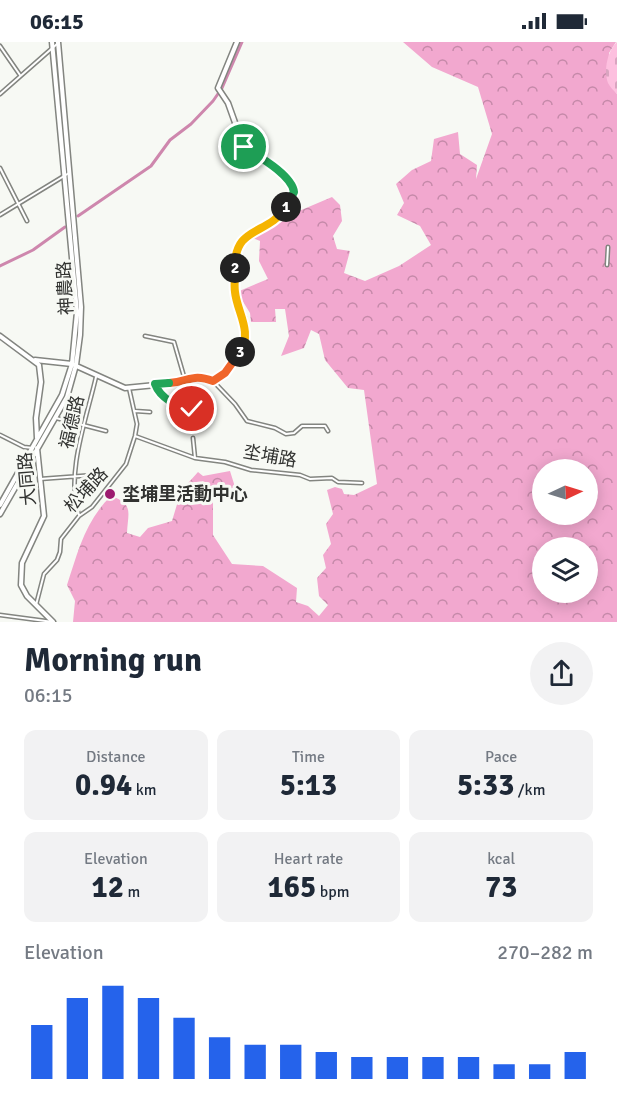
<!DOCTYPE html>
<html lang="en">
<head>
<meta charset="utf-8">
<style>
  body { margin:0; font-family:Signika,"Noto Sans TC",sans-serif; background:#f2f2f3; color:#1f2937; height:100vh; display:flex; flex-direction:column; font-size:22px; white-space:nowrap }
  * { box-sizing:border-box; margin:0 }
  p { font-size:20px; color:#747a83 }
  .icon { flex:none; width:33px; height:33px; fill:none; stroke:currentColor; stroke-width:2; stroke-linecap:round; stroke-linejoin:round }
  .map { position:relative; height:580px; overflow:hidden }
  .panel { display:flex; flex-direction:column; background:#fff; flex:1 }
  .panel>* { flex:none }
  .needle { width:39px; rotate:86deg }
  .fabs { position:absolute; left:532px; top:417px; display:grid; gap:12px }
  .fabs a { display:grid; place-items:center; width:66px; height:66px; border-radius:50%; background:#fff; box-shadow:0 3px 15px #0003; font-size:30px }
  .pin { position:absolute; display:grid; place-items:center; width:51px; height:51px; color:#fff; margin:-26px; border:3px solid #fff; border-radius:50%; box-shadow:0 2px 6px #0007 }
  .km { position:absolute; width:30px; height:30px; margin:-15px; border-radius:50%; background:#222; color:#fff; font-size:16px; line-height:30px; text-align:center }
  .round { display:grid; place-items:center; flex:none; width:63px; height:63px; border-radius:32px; background:#f2f2f3 }
  .summary { display:flex; align-items:center; justify-content:space-between; height:102px; padding:0 24px }
  h1 { font-size:33px; font-weight:700; line-height:45px }
  .stats { display:grid; grid-template-columns:repeat(3,1fr); gap:9px; height:102px; padding:6px 24px }
  .stats div { display:grid; align-content:center; border-radius:12px; background:#f2f2f3; text-align:center }
  .stats b { font-size:30px; font-weight:700 }
  .stats small { font-size:16px; font-weight:400 }
  .stats p { font-size:16px }
  .chart { height:168px; padding:12px 24px }
  .chart p { display:flex; justify-content:space-between }
  .chart svg { width:100%; height:108px; margin-top:6px; stroke:#2563eb; stroke-width:6 }
  .status { display:flex; justify-content:space-between; align-items:center; height:42px; padding:0 30px; background:#fff; direction:ltr }
  .status svg { height:16px; fill:currentColor }
  .map>svg:first-child { display:block }
</style>
</head>
<body>
<div class="status"><b>06:15</b><svg viewBox="0 0 49 12"><path d="M0 12V9h3v3zM5 12V6h3v6zM10 12V3h3v9zM15 12V0h3v12zM26 1h20v11H26zM47 4h2v5h-2z"/></svg></div>
<div class="map">
<svg width="617" height="580" viewBox="0 0 617 580">
  <defs>
    <pattern id="forest-crowns" width="20" height="18" patternUnits="userSpaceOnUse" patternTransform="scale(1.5)"><rect width="20" height="18" fill="#f2a8cf"/><path d="M2 6a3 3 0 1 1 6 0M12 15a3 3 0 1 1 6 0" fill="none" stroke="#c589a9"/></pattern>
    <pattern id="cemetery-stones" width="16" height="16" patternUnits="userSpaceOnUse" patternTransform="scale(1.5)"><rect width="16" height="16" fill="#fdc0df"/><path d="M2 7V4a2 2 0 0 1 4 0v3zM10 15v-3a2 2 0 0 1 4 0v3z" fill="#d9a5c0"/></pattern>
  </defs>
  <rect width="100%" height="100%" fill="#f7f9f4"/>
  <!-- forest -->
  <path fill="url(#forest-crowns)" fill-rule="evenodd" d="M403 0H616L609 11 608 40 617 52V580H73L75 559 67 543C78 510 85 479 111 454 134 462 128 470 127 491L140 495 148 486 172 479 181 449 198 430 203 434 230 429 235 445 213 454V493L232 522 263 524 297 546 296 560 308 564 319 574 328 563 319 554 317 536 326 526 323 513 331 502 326 482 333 472 327 448 335 445 342 447 344 452 354 453 377 442 364 348 348 346 325 318 319 292 311 288 304 306 281 314 289 294 285 267H275L276 280H251L250 271 237 250 268 237 259 219 260 199 250 195 285 178 288 169H299L332 155 340 163 342 179 333 194 337 207 350 209 344 231 365 239 399 224 431 203 420 184 397 173 404 161 396 142 412 128 431 119 434 97 458 90 460 112 477 123 476 137 492 92 478 45 432 25ZM543 428H588V472H543ZM543 506H588V550H543Z"/>
  <!-- cemetery -->
  <path fill="url(#cemetery-stones)" d="M617 0V52C614 49 610 45 608 41 603 28 608 8 617 0Z"/>
  <g fill="none" stroke-linecap="round" stroke-linejoin="round">
    <!-- canal -->
    <path stroke="#ce87ad" stroke-width="3" d="M78 174 151 124 170 98 191 82 213 59 222 46 242 0
      M0 224 33 208 65 185"/>
    <!-- street casing -->
    <g stroke="#838580" stroke-width="5">
      <path id="street" d="M0 4 20 33
        M0 52 57 2
        M0 126 27 179
        M0 173 69 131
        M607 223 608 205
        M145 294 174 300 185 338
        M213 339 235 362 247 379 275 386 286 392 294 391 302 384H325L328 389
        M155 342C161 357 175 362 189 367L204 362 212 371
        M135 369 150 370
        M56 376 106 389
        M0 393 24 405 33 406
        M135 394 195 416 225 420 251 428 300 433 310 437 332 436 338 440 362 441
        M193 396 195 416
        M40 437 94 433
        M79 473C65 433 87 375 96 335
        M36 563 44 532 57 518 60 510 61 497 79 474 92 465 126 422 135 394 137 382 129 346
        M0 573 53 580"/>
    </g>
    <!-- secondary casing -->
    <g stroke="#838580" stroke-width="7">
      <path id="secondary" d="M0 294 39 323 41 340 36 376 37 396
        M35 318 72 322 125 346 176 341 194 335 213 339 225 331 244 302V276L235 251V216L238 206 248 192 266 185 278 176 294 150 293 143 288 138 243 103 228 61 218 46 237 0
        M37 406 44 474 22 521 21 543 27 554 53 580
        M0 463 62 353 72 322 77 270 52 0
        M0 472 67 355 76 323 80 293 81 265 58 0"/>
    </g>
    <!-- street -->
    <use href="#street" stroke="#fff" stroke-width="2"/>
    <!-- secondary -->
    <use href="#secondary" stroke="#fff" stroke-width="4"/>
  </g>
  <g fill="none" stroke-linecap="round" stroke-linejoin="round">
    <!-- split-1 casing -->
    <g stroke="#fff" stroke-width="12">
      <path id="split-1" d="M244 105C258 114 292 133 294 150L286 165"/>
    </g>
    <!-- split-2 casing -->
    <g stroke="#fff" stroke-width="12">
      <path id="split-2" d="M235 226C234 183 268 194 286 165"/>
    </g>
    <!-- split-3 casing -->
    <g stroke="#fff" stroke-width="12">
      <path id="split-3" d="M235 226C235 234 234 243 235 250 237 270 253 290 240 310"/>
    </g>
    <!-- split-4 casing -->
    <g stroke="#fff" stroke-width="12">
      <path id="split-4" d="M169 341C189 340 192 331 213 339L225 331 240 310"/>
    </g>
    <!-- split-5 casing -->
    <g stroke="#fff" stroke-width="12">
      <path id="split-5" d="M169 341 155 342C160 356 178 366 192 367"/>
    </g>
    <!-- split-1 -->
    <use href="#split-1" stroke="#22a559" stroke-width="8"/>
    <!-- split-2 -->
    <use href="#split-2" stroke="#f5b400" stroke-width="8"/>
    <!-- split-3 -->
    <use href="#split-3" stroke="#f5b400" stroke-width="8"/>
    <!-- split-4 -->
    <use href="#split-4" stroke="#f0652b" stroke-width="8"/>
    <!-- split-5 -->
    <use href="#split-5" stroke="#22a559" stroke-width="8"/>
  </g>
  <!-- markers -->
  <circle fill="#9c1b6f" stroke="#f7f9f4" stroke-width="2" cx="110" cy="452" r="6"/>
  <g text-anchor="middle" stroke-width="6" stroke-linejoin="round" paint-order="stroke">
    <!-- street labels -->
    <g font-size="18" fill="#323331" stroke="#f7f9f4">
      <text transform="translate(65 246) rotate(-93)" y="6">神農路</text>
      <text transform="translate(72 380) rotate(-77)" y="6">福德路</text>
      <text transform="translate(270 414) rotate(10)" y="6">坔埔路</text>
      <text transform="translate(27 437) rotate(-95)" y="6">大同路</text>
      <text transform="translate(86 448) rotate(-47)" y="6">松埔路</text>
    </g>
    <!-- poi labels -->
    <g font-size="18" font-weight="bold" fill="#323331" stroke="#f7f9f4" text-anchor="start">
      <text x="122" y="458">坔埔里活動中心</text>
    </g>
  </g>
</svg>
<div class="fabs">
<a><svg class="needle" viewBox="-14 -14 28 28"><path d="M0-13l5 13h-10z" fill="#e53935"/><path d="M0 13l5-13h-10z" fill="#747a83"/></svg></a>
<a><svg class="icon" aria-label="layers" viewBox="0 0 24 24"><path d="M12 4l9 5-9 5-9-5zM3 14l9 5 9-5"/></svg></a>
</div>
<div class="pin" style="left:244px;top:105px;background:#1e9e55"><svg class="icon" aria-label="arrive" viewBox="0 0 24 24"><path d="M6 21V4h12l-3 4 3 4H6"/></svg></div>
<div class="pin" style="left:192px;top:367px;background:#d93025"><svg class="icon" aria-label="check" viewBox="0 0 24 24"><path d="M5 12l5 5 9-10"/></svg></div>
<b class="km" style="left:286px;top:165px">1</b>
<b class="km" style="left:235px;top:226px">2</b>
<b class="km" style="left:240px;top:310px">3</b>
</div>
<section class="panel">
<div class="summary"><div><h1>Morning run</h1><p>06:15</p></div><a class="round"><svg class="icon" aria-label="share" viewBox="0 0 24 24"><path d="M12 15V3M7 8l5-5 5 5M5 13v7h14v-7"/></svg></a></div>
<div class="stats">
<div><p>Distance</p><b>0.94<small> km</small></b></div>
<div><p>Time</p><b>5:13</b></div>
<div><p>Pace</p><b>5:33<small> /km</small></b></div>
</div>
<div class="stats">
<div><p>Elevation</p><b>12<small> m</small></b></div>
<div><p>Heart rate</p><b>165<small> bpm</small></b></div>
<div><p>kcal</p><b>73</b></div>
</div>
<div class="chart"><p><span>Elevation</span>270–282 m</p>
<svg viewBox="0 0 160 44" preserveAspectRatio="none"><path d="M5 44V22M15 44V11M25 44V6M35 44V11M45 44V19M55 44V27M65 44V30M75 44V30M85 44V33M95 44V35M105 44V35M115 44V35M125 44V35M135 44V38M145 44V38M155 44V33"/></svg>
</div>
</section>
</body>
</html>
